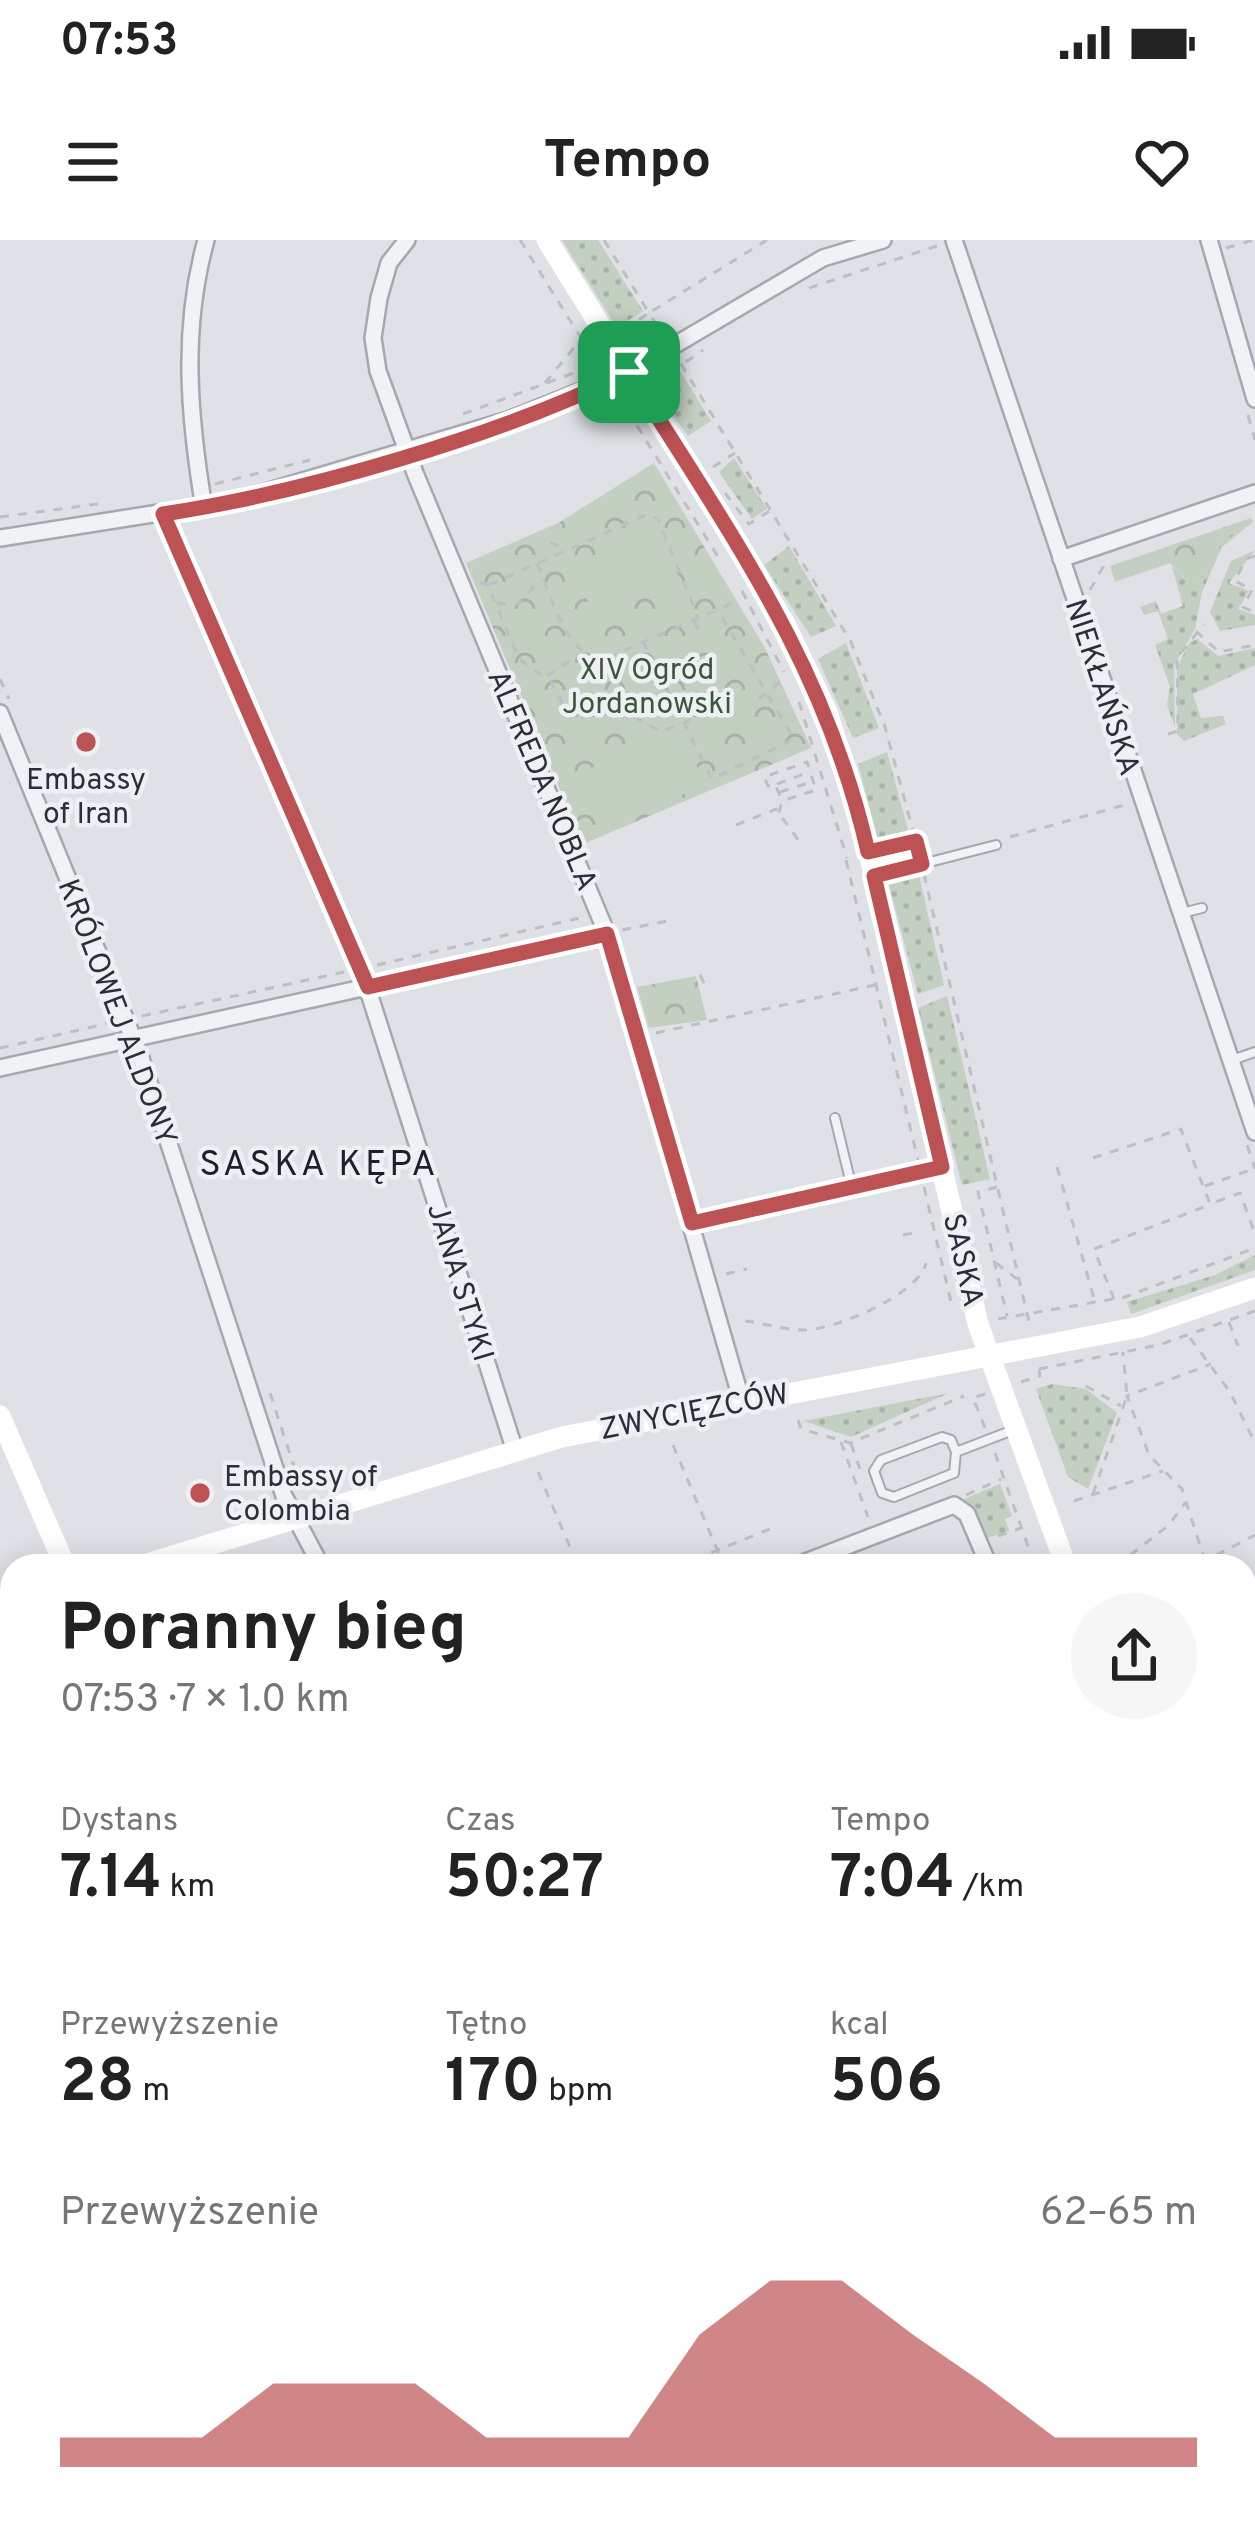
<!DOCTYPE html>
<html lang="pl">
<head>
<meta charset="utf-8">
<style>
  body { margin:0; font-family:Overpass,sans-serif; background:#f6f6f6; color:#222; height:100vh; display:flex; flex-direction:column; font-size:45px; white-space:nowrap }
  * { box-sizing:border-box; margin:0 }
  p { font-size:39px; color:#767676 }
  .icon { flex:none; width:66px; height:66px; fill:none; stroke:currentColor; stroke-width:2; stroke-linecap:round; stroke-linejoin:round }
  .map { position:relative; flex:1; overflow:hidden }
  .side { position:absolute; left:0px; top:1314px; width:1257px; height:975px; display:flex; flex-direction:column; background:#fff; border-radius:36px 36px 0 0; box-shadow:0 6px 30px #0003 }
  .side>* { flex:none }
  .pin { position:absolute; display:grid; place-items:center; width:102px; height:102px; color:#fff; margin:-51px; border-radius:24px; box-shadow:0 6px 18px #0006 }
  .round { display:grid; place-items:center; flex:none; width:126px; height:126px; border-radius:63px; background:#f6f6f6 }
  .summary { display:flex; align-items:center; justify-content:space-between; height:204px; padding:0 60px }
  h1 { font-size:66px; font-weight:700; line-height:90px }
  .stats { display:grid; grid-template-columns:repeat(3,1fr); gap:18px; height:204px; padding:12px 60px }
  .stats div { display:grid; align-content:center }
  .stats b { font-size:60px; font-weight:700 }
  .stats small { font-size:33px; font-weight:400 }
  .stats p { font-size:33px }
  .chart { height:336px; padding:24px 60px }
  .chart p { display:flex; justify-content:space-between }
  .chart svg { width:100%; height:216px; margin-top:12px; fill:#bd5255; opacity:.7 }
  .status { display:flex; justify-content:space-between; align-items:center; height:84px; padding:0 60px; background:#fff; direction:ltr }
  .status svg { height:33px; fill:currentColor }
  header { display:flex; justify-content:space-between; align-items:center; height:156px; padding:0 60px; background:#fff; font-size:54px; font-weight:700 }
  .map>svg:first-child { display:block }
</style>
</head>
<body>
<div class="status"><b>07:53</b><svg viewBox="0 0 49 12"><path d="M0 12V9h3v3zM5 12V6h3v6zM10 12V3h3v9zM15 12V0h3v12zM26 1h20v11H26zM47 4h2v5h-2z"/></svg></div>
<header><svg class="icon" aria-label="menu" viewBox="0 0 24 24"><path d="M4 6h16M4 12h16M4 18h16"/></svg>Tempo<svg class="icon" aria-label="heart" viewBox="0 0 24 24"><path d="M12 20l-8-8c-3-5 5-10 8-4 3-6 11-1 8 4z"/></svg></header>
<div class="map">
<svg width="1255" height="2287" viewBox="0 0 1255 2287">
  <defs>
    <pattern id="grass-dots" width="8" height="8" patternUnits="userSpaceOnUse" patternTransform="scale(3)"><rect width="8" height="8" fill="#c3cfc1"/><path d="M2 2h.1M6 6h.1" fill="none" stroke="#a8b2a7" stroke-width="1.8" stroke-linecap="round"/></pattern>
    <pattern id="forest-crowns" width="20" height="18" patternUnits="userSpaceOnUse" patternTransform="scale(3)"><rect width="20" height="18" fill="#c3cfc1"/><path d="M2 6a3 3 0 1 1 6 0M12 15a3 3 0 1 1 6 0" fill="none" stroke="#a8b2a7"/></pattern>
  </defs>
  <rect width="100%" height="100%" fill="#dfe1e6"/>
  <!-- grass -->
  <path fill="url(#grass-dots)" d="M562 0H598L643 71 617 88Z
    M681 132 711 181 688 196 655 150Z
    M734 218 767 269 752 279 719 232Z
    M1253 282 1222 307 1202 352 1195 389 1174 426 1175 488 1167 464 1170 447 1155 405 1168 399 1158 371 1144 375 1140 367 1156 361 1161 374 1183 366 1172 326 1186 339 1202 334 1225 298Z
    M789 306 836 386 811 397 764 325Z
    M1255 310 1229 343 1249 351 1238 369 1255 375V385L1220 391 1210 372 1231 321Z
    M1197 399 1218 416 1255 408V425L1193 454 1201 478 1223 476 1226 484 1184 501 1177 494V428L1189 403Z
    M846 403 879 488 853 498 818 419Z
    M887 512 910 597 879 604 858 524Z
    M918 631 944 745 918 754 888 642Z
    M947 756 990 939 962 945 918 768Z
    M1255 1015V1030L1131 1074 1127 1062 1215 1035Z
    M1052 1144 1086 1149 1117 1173 1088 1249 1068 1237 1036 1149Z
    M949 1153 851 1197 803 1181Z
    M1000 1244 1012 1276 1005 1279 1009 1291 984 1299 957 1262Z"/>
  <!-- forest -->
  <path fill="url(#forest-crowns)" d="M654 223 765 408 811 508 583 604 466 323 558 283Z
    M1251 278 1253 282 1225 298 1203 334 1186 339 1170 323 1115 342 1110 326Z
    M696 736 707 780 649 788 637 747Z"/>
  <!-- pitch -->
  <path fill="#c3cfc1" d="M656 284 682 345 651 358 625 297Z
    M625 304 646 352 593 374 573 326Z
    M681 489 705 545 606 587 584 531Z"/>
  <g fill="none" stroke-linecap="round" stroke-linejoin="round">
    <!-- lane casing -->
    <g stroke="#a5a8b0" stroke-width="12">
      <path id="lane" d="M875 636 996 605
        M1182 673 1202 668
        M1232 820 1255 812
        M835 878 852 948
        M693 983 936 929
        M956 1212 951 1200 942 1197 881 1220 874 1231 882 1253 894 1257 954 1233 956 1212 1013 1190
        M0 1471 12 1500
        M573 2277 578 2287"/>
    </g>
    <!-- street casing -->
    <g stroke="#a5a8b0" stroke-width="20">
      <path id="street" d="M407 0 389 23 379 58 373 98 378 131 415 233 607 694 742 1162
        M954 0 1255 892
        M1209 0 1255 159
        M204 268C189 177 181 91 206 0
        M162 274 361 728 515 1211
        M0 298 235 261 508 180 629 132 823 18 883 0
        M1061 319 1255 253
        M0 473 140 815 284 1256 321 1326
        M0 828 607 694
        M795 1326 954 1265 967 1274 989 1326
        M1245 1618 1255 1614
        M0 1681 12 1676
        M0 1864 12 1861
        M0 2079 12 2089
        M173 2277 179 2287
        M769 2277 774 2287"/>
    </g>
    <!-- primary casing -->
    <g stroke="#a0a4b1" stroke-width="28">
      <path id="primary" d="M1230 2287 1255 2275"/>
    </g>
    <!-- path -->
    <path stroke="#bdbfc5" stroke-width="3" stroke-dasharray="9 9" stroke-linecap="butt" d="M520 0 589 111
      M604 0 649 73 767 0
      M1226 8 1254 0
      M809 48 937 6
      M624 89 649 73 663 95
      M681 124 851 402 885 487 919 613
      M656 142 703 110
      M545 143 581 99
      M618 155 720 320
      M463 174 598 124
      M1248 175 1255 200
      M713 227 735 213
      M215 244 310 220
      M725 253 749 284 771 270
      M0 277 105 263
      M550 302 562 308
      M1255 316 1246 319 1235 341 1252 350 1243 367 1255 373
      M537 324C551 354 568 424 607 418L740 360
      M480 342 488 345 519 419 551 442 570 478 625 472 660 491 684 484 698 473
      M489 345 648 274 658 279 698 377
      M1090 350 1106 322
      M742 351 784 432
      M497 363 517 364 542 339
      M694 381 701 397
      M1196 391 1219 412 1255 405
      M643 401 712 539 794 499 717 369
      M547 436 579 415
      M0 439 9 459
      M759 459 785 438
      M799 462 847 618
      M1168 494 1178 491 1177 418 1204 384
      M777 544 807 533
      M780 552 811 542
      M779 573 782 561 816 550 807 522 764 537 768 546 775 544 782 561
      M736 585 776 569 799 601
      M1010 597 1128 564
      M886 608 916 601
      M846 620 918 920
      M924 634 1030 1086
      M622 690 667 681
      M377 725 584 677
      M700 735 707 749
      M142 776 344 732
      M656 793 875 745
      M0 808 110 783
      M1247 905 1255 929
      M1093 918 1181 889 1210 964 1240 953 1255 994
      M1057 927 1095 1062
      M1205 946 1253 929
      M924 947 952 1066
      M997 947 978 952 1007 1076
      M903 995 918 992
      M996 1023 1017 1039
      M726 1034 747 1029
      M1114 1059 1094 1009 1209 965
      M998 1079 1125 1057 1255 1008
      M745 1081C764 1083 783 1090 803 1090 833 1091 920 1054 926 1023
      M1229 1082 1238 1106
      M1190 1098 1230 1152 1255 1203
      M1039 1129 1159 1105 1255 1071
      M1021 1142 1040 1136 1039 1130
      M1086 1146 1121 1166
      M270 1153 302 1251
      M798 1180 801 1189 850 1203 964 1156
      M985 1188 973 1158 985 1154
      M841 1202 868 1277
      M851 1204 860 1229
      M673 1205 724 1326
      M995 1213 1035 1326
      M538 1232 578 1326
      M1093 1254 1127 1156 1123 1112
      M966 1255 1001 1239
      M1074 1261 1163 1231
      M998 1296 1021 1288
      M1205 1321 1182 1249 1149 1215 1127 1156 1211 1124
      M678 1326 770 1289
      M759 1326H767
      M1116 1326 1169 1285 1185 1263
      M1207 1326 1205 1321 1255 1295
      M1245 1352 1255 1349
      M1245 1419 1255 1421
      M1245 1449 1255 1481
      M1245 1638 1255 1635
      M1245 2030 1255 2056
      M1245 2169 1255 2165
      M1245 2234 1255 2229
      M1245 2248 1255 2243
      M919 2277 922 2287
      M1100 2277 1105 2287
      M1147 2277 1167 2285 1186 2277
      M844 2287 867 2280 910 2287
      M964 2287 987 2277
      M1144 2287 1160 2277"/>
    <!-- lane -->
    <use href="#lane" stroke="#f1f2f5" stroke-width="8"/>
    <!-- street -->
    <use href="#street" stroke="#f1f2f5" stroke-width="15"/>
    <!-- secondary -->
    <path stroke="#fff" stroke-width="21" d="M547 0 784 382 827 472 862 583 978 1084 1066 1326
      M0 1176 65 1326
      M140 1326 562 1197 1140 1087 1255 1048
      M0 1375 12 1370
      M1245 1764 1255 1777
      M1245 1802 1255 1830
      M1245 1884 1255 1911
      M466 2277 470 2287"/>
    <!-- primary -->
    <use href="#primary" stroke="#fff" stroke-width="24"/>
  </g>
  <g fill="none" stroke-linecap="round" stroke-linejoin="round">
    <!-- route casing -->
    <g stroke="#fff" stroke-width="24">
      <path id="route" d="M629 132C730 294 825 423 868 612L916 601 922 624 874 636 942 927 692 983 607 694 368 747 163 274C303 253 502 195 629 132Z"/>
    </g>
    <!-- route -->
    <use href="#route" stroke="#bd5255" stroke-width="15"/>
  </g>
  <!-- markers -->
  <g fill="#bd5255" stroke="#eef0f4" stroke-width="4.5">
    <circle cx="86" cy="502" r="12"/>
    <circle cx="200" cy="1253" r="12"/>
  </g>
  <g text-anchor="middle" stroke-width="9" stroke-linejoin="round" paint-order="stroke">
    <!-- park labels -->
    <g font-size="30" fill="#3b5639" stroke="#eef0f4">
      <text x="647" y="439">XIV Ogród<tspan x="647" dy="34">Jordanowski</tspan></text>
    </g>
    <!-- street labels -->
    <g font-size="30" fill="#2a2e3c" stroke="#eef0f4">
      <text transform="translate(1103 447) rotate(72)" y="10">NIEKŁAŃSKA</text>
      <text transform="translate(543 540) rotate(67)" y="10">ALFREDA NOBLA</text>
      <text transform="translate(118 772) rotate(69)" y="10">KRÓLOWEJ ALDONY</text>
      <text transform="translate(964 1020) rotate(77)" y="10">SASKA</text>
      <text transform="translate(461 1042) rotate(73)" y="10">JANA STYKI</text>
      <text transform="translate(694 1171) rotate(-11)" y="10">ZWYCIĘZCÓW</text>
    </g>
    <!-- poi labels -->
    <g font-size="30" fill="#2a2e3c" stroke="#eef0f4">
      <text x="86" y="549">Embassy<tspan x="86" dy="34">of Iran</tspan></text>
      <text x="224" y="1246" text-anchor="start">Embassy of<tspan x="224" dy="34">Colombia</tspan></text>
    </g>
    <!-- quarter labels -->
    <g font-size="36" letter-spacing="3" fill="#1c202d" stroke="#eef0f4">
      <text x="319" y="935">SASKA KĘPA</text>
    </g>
  </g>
</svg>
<div class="pin" style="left:629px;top:132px;background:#1e9e55"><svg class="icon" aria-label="arrive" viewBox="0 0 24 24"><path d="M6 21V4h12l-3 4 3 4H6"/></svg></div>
<section class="side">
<div class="summary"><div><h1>Poranny bieg</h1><p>07:53 · 7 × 1.0 km</p></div><a class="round"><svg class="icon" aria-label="share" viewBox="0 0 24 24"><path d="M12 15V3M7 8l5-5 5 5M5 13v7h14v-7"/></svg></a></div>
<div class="stats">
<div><p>Dystans</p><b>7.14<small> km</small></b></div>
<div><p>Czas</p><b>50:27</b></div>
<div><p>Tempo</p><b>7:04<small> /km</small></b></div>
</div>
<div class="stats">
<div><p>Przewyższenie</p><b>28<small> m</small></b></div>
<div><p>Tętno</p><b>170<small> bpm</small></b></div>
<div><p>kcal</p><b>506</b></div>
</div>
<div class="chart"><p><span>Przewyższenie</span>62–65 m</p>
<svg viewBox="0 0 160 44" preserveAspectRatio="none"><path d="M0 44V38L10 38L20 38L30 27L40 27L50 27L60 38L70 38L80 38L90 17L100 6L110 6L120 17L130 27L140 38L150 38L160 38V44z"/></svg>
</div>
</section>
</div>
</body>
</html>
